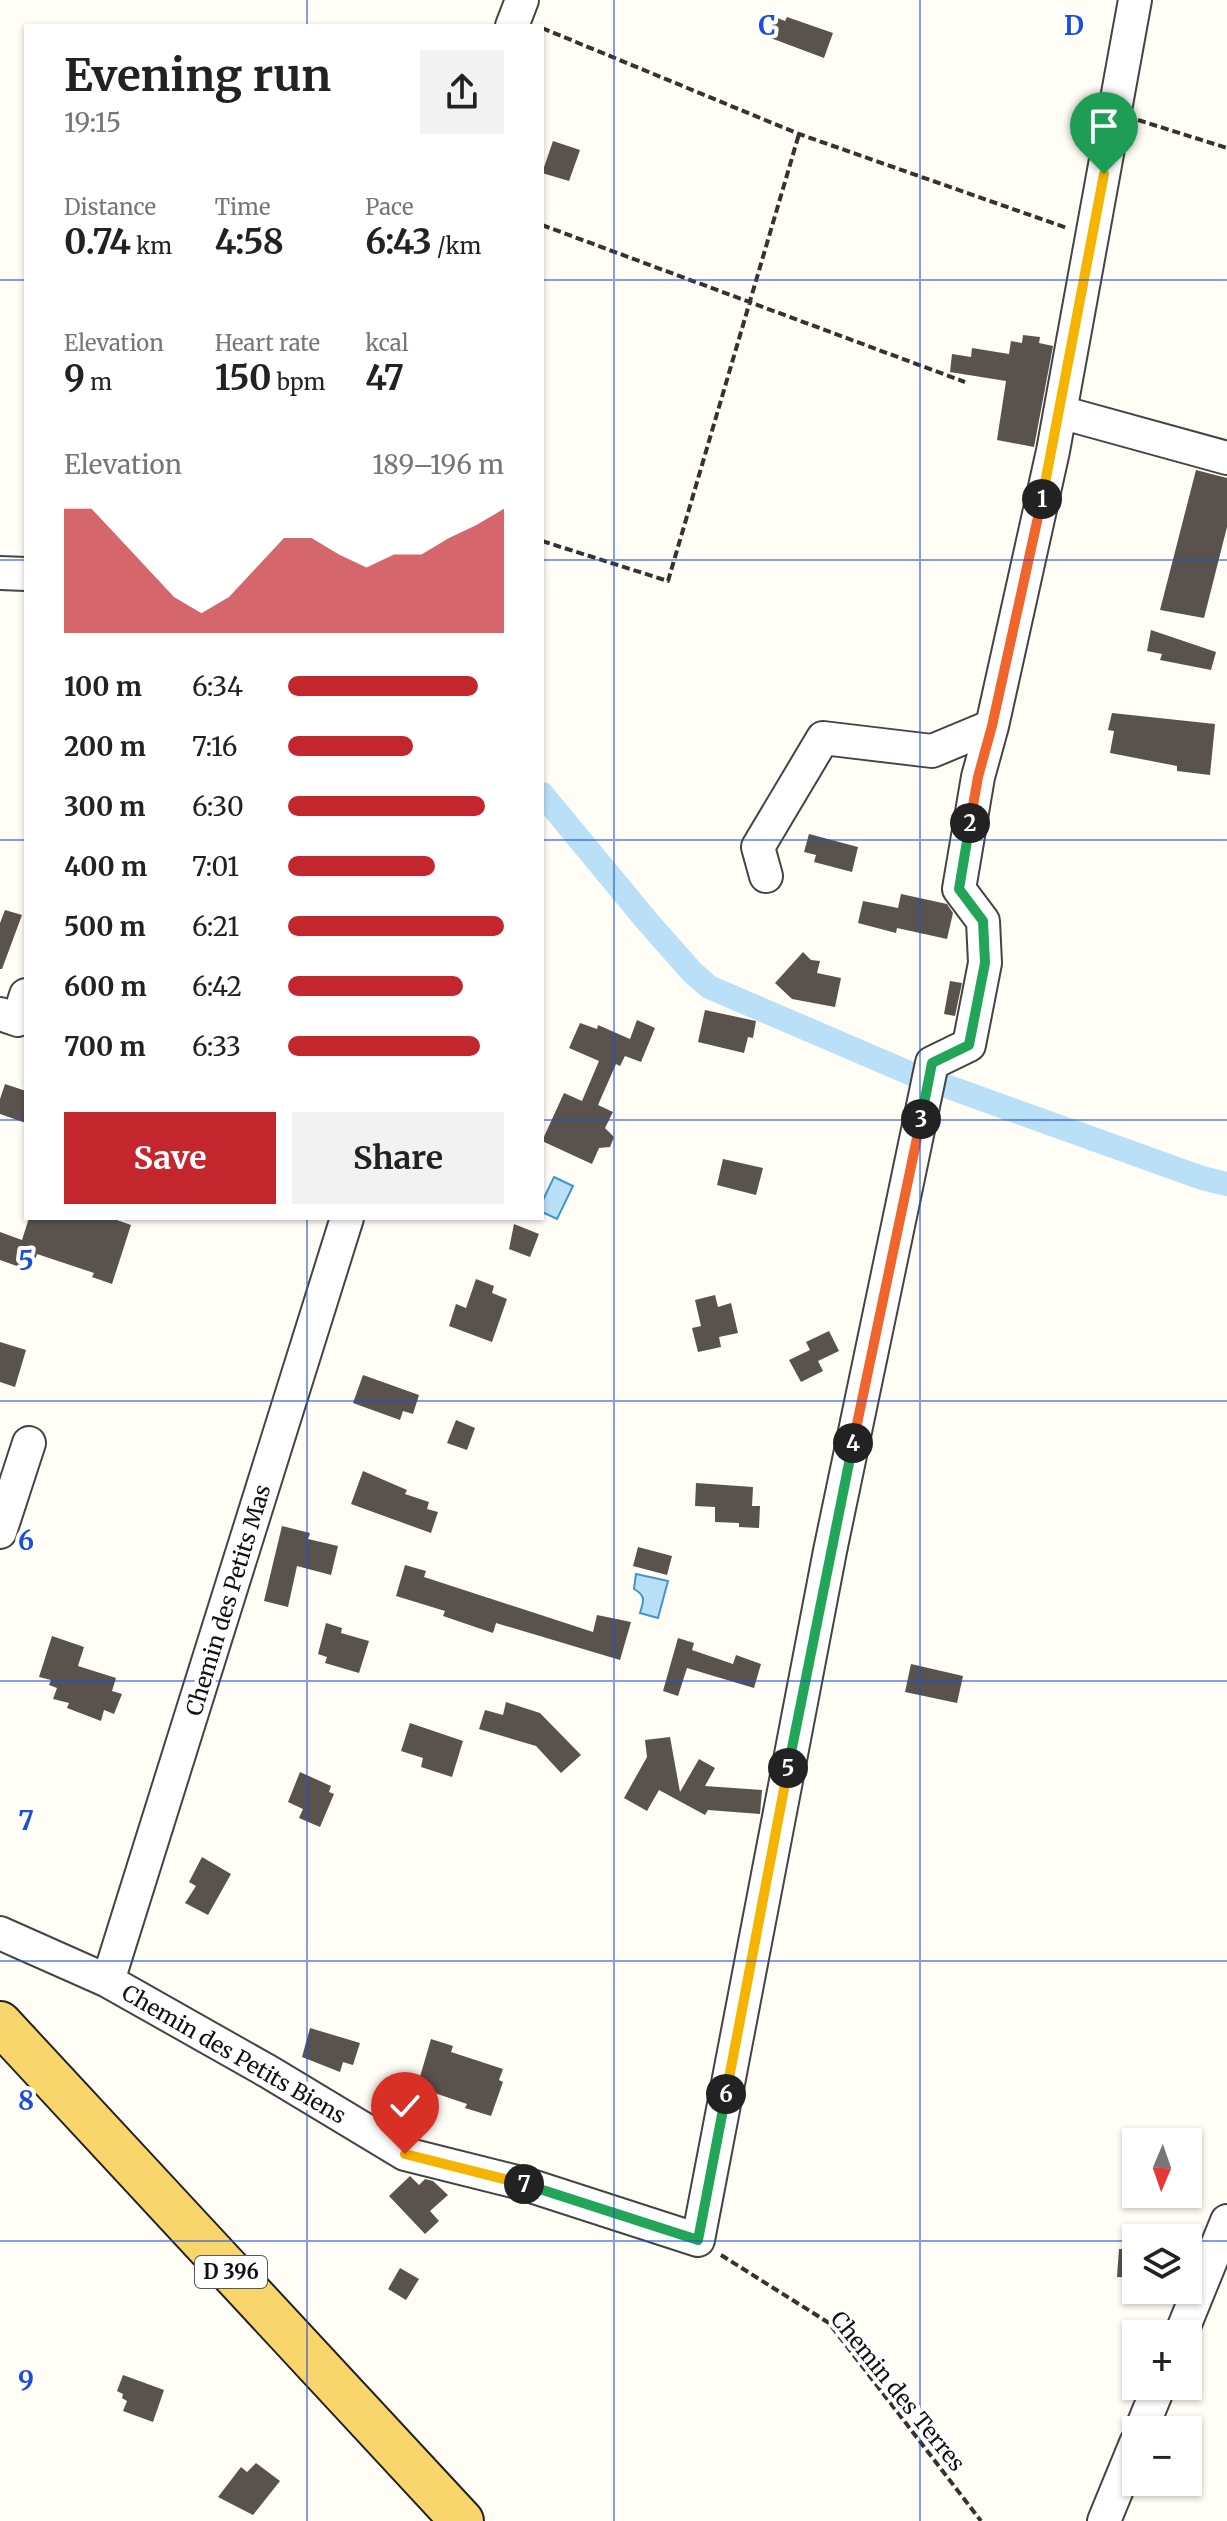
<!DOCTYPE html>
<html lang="en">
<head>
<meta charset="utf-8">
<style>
  body { margin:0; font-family:Merriweather,serif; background:#f2f2f2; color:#222; height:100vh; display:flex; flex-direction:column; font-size:30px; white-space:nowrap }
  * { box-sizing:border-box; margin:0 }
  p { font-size:26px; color:#767676 }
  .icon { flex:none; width:44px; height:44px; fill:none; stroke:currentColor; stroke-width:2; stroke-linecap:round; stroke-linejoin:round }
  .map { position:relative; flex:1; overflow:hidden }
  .drawer { position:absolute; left:24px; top:24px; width:520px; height:1196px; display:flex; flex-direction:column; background:#fff; border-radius:0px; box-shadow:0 2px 6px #0004 }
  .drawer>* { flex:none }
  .needle { width:52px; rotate:182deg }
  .fabs { position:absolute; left:1122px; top:2128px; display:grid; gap:16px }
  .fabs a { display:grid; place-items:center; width:80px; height:80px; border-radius:0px; background:#fff; box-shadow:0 2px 6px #0004; font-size:40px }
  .pin { position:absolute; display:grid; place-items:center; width:68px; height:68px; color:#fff; margin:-82px -34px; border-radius:50% 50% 50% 0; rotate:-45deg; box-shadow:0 0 8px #0007 }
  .pin .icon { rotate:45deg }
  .km { position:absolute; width:40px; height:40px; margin:-20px; border-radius:50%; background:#222; color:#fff; font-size:22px; line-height:40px; text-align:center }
  .round { display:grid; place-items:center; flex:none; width:84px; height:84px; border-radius:0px; background:#f2f2f2 }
  .summary { display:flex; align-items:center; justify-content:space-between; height:136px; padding:0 40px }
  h1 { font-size:44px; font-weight:700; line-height:60px }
  .figures { display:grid; grid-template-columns:repeat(3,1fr); gap:12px; height:136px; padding:8px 40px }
  .figures div { display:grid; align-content:center }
  .figures b { font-size:34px; font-weight:700 }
  .figures small { font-size:22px; font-weight:400 }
  .figures p { font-size:22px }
  .chart { height:224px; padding:16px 40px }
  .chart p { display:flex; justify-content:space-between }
  .chart svg { width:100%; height:144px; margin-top:8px; fill:#c4262e; opacity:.7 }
  .button { display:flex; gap:16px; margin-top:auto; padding:16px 40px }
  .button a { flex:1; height:92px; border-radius:0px; background:#c4262e; color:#fff; font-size:32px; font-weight:700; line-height:92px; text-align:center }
  .button a+a { background:#f2f2f2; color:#222 }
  ul { padding:0 40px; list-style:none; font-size:26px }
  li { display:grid; grid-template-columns:128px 96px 1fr; align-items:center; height:60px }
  li i { height:20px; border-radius:10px; background:#c4262e }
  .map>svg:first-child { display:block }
</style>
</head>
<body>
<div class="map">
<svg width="1227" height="2521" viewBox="0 0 1227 2521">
  <rect width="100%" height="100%" fill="#fffdf5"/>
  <!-- water -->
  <path fill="#b9e0f7" stroke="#3f96cf" stroke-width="2" d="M554 1177 573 1186 557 1219 542 1212V1202Z
    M636 1574 668 1581 658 1618 640 1613C644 1600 646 1596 634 1589Z"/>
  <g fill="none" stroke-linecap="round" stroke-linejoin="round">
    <!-- canal -->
    <path stroke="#b9e0f7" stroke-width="24" d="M542 794 647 921 692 972 709 987 921 1078
      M932 1081 1202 1178 1227 1184"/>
  </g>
  <!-- building -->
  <path fill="#5a524d" d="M775 17 785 21 787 17 833 33 824 58 768 37Z
    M553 141 580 150 569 181 542 173Z
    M1023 335 1040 337 1039 343 1053 346 1034 447 997 440 1006 381 950 372 952 354 971 357 972 348 1009 354 1011 341 1022 343Z
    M1196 470 1227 478V527L1204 618 1160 610Z
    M1151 630 1216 652 1211 670 1160 660 1162 654 1147 651Z
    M1112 713 1215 724 1210 775 1177 771V766L1110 753 1114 731 1108 730Z
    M809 834 858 847 852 872 814 862 816 855 804 852Z
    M901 894 947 904 953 913 947 939 897 928 896 933 858 923 863 901 898 908Z
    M5 910 22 915 2 969H0V923Z
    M803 952 811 960 820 961 817 973 841 978 835 1007 792 999 775 983Z
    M950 981 962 983 955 1016 944 1014Z
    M705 1010 756 1021 753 1038 748 1037 744 1053 698 1042Z
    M637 1020 655 1028 641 1062 625 1056 620 1066 616 1064 598 1105 613 1112 605 1128 614 1137 610 1147 599 1148 592 1164 542 1141 564 1093 582 1101 599 1061 569 1048 580 1023 597 1029 598 1025 630 1039Z
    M5 1084 26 1091V1123L0 1114V1099Z
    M723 1159 763 1168 756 1195 717 1185Z
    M29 1218H111L131 1225 112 1284 92 1277 94 1273 37 1254 31 1271 0 1260V1232L22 1240Z
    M514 1224 539 1234 530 1257 509 1249Z
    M476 1279 494 1286 492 1293 507 1299 492 1342 449 1326 456 1304 466 1308Z
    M715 1295 718 1307 731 1303 738 1333 719 1337 721 1347 698 1352 692 1328 701 1326 695 1300Z
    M829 1331 839 1351 818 1361 823 1371 801 1382 789 1360 810 1350 806 1342Z
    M0 1342 26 1350 15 1387 0 1382Z
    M363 1375 419 1395 413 1414 403 1411 400 1420 353 1403Z
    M456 1420 475 1428 467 1450 447 1443Z
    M363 1471 407 1490 405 1494 429 1502 427 1509 438 1512 431 1533 351 1504Z
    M696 1483 753 1487 752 1506H760L759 1528 739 1527V1523L715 1522V1507L695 1506Z
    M282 1526 310 1533 308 1539 338 1546 331 1575 297 1566 288 1607 264 1601Z
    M638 1547 672 1556 667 1575 633 1566Z
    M405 1565 426 1571 424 1577 593 1632 597 1615 631 1622 620 1660 496 1623 493 1633 443 1616 445 1611 396 1596Z
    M326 1623 342 1628 341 1633 369 1641 359 1673 325 1663 327 1657 318 1654Z
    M52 1636 84 1647 78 1666 116 1678 112 1691 122 1694 114 1714 104 1710 101 1721 67 1708 69 1703 53 1699 57 1688 49 1685 51 1680 39 1677Z
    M678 1638 694 1643 692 1650 733 1664 736 1655 761 1664 754 1688 687 1668 678 1696 663 1691Z
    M911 1664 963 1676 957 1703 905 1692Z
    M506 1702 540 1713 581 1755 561 1773 536 1746 479 1729 485 1710 503 1715Z
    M410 1723 463 1741 452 1777 421 1767 423 1758 401 1751Z
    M670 1737 680 1792 699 1759 715 1768 705 1786 762 1790 760 1814 708 1810 705 1815 659 1790 647 1811 624 1798 647 1757 645 1740Z
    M300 1772 331 1786 329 1792 334 1794 320 1827 299 1818 303 1809 288 1802Z
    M202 1857 231 1874 208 1915 185 1903 196 1886 189 1882Z
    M310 2028 360 2043 353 2065 343 2062 340 2072 302 2057Z
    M431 2039 453 2046 451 2052 503 2069 499 2080 503 2082 491 2116 465 2108 467 2104 417 2087Z
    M410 2176 419 2185 425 2179 433 2181 448 2195 430 2211 439 2221 425 2234 389 2196Z
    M1119 2249H1136V2278L1117 2277Z
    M400 2268 419 2279 406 2300 388 2289Z
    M123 2375 164 2390 153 2422 123 2411 127 2401 122 2398 123 2394 117 2391Z
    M256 2463 280 2481 253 2515 218 2497 241 2467 247 2472Z"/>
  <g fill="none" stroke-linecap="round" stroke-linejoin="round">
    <!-- minor casing -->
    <g stroke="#444" stroke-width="36">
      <path id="minor" d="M512 26 522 0
        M1060 412 1227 458
        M0 573 26 574
        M766 876 758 847 823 738 932 751 992 726
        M0 1014 18 1020 26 995
        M0 1532 29 1443
        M0 1933 108 1981 269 2072 405 2154 525 2184 698 2240 830 1551 932 1063 969 1045 985 963 983 921 959 889 978 777 992 726 1053 451 1135 0
        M108 1981 347 1218
        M1181 2334 1227 2221
        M1141 2430 1159 2386
        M1104 2521 1136 2443"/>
    </g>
    <!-- major casing -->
    <g stroke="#222" stroke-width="46">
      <path id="major" d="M0 2023 462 2521"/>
    </g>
    <!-- path -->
    <path stroke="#333" stroke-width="4" stroke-dasharray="8 4" stroke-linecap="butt" d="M542 28 799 134 1067 228
      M1138 120 1227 148
      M542 225 965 382
      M542 541 668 581 799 134
      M721 2255 829 2323 981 2521"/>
    <!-- minor -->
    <use href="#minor" stroke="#fff" stroke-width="32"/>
    <!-- major -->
    <use href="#major" stroke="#f9d66b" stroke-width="42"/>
  </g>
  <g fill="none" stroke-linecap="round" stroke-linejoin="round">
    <!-- split-1 casing -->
    <g stroke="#fff" stroke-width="16">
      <path id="split-1" d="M1042 499 1104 174"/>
    </g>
    <!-- split-2 casing -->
    <g stroke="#fff" stroke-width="16">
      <path id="split-2" d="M970 823 978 777 992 726 1042 499"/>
    </g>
    <!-- split-3 casing -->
    <g stroke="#fff" stroke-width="16">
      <path id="split-3" d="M921 1119 932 1063 969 1045 985 963 983 921 959 889 970 823"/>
    </g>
    <!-- split-4 casing -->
    <g stroke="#fff" stroke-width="16">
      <path id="split-4" d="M853 1443 921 1119"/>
    </g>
    <!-- split-5 casing -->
    <g stroke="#fff" stroke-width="16">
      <path id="split-5" d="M788 1768 853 1443"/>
    </g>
    <!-- split-6 casing -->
    <g stroke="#fff" stroke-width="16">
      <path id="split-6" d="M726 2094 788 1768"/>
    </g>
    <!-- split-7 casing -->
    <g stroke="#fff" stroke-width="16">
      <path id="split-7" d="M524 2184 698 2240 726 2094"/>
    </g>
    <!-- split-8 casing -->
    <g stroke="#fff" stroke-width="16">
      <path id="split-8" d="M405 2154 524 2184"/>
    </g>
    <!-- split-1 -->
    <use href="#split-1" stroke="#f5b400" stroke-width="10"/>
    <!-- split-2 -->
    <use href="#split-2" stroke="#f0652b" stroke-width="10"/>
    <!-- split-3 -->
    <use href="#split-3" stroke="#22a559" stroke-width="10"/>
    <!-- split-4 -->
    <use href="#split-4" stroke="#f0652b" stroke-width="10"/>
    <!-- split-5 -->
    <use href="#split-5" stroke="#22a559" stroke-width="10"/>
    <!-- split-6 -->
    <use href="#split-6" stroke="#f5b400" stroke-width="10"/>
    <!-- split-7 -->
    <use href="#split-7" stroke="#22a559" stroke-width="10"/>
    <!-- split-8 -->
    <use href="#split-8" stroke="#f5b400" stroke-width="10"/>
  </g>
  <!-- grid -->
  <path fill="none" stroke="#1d4ed8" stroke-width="2" stroke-opacity="0.55" d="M307 0V26M614 0V2521M920 0V2521M0 280H26M542 280H1227M0 560H26M542 560H1227M0 840H26M542 840H1227M0 1120H26M542 1120H1227M307 1218V2521M0 1401H1227M0 1681H1227M0 1961H1227M0 2241H1136M1188 2241H1227"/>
  <g text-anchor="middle" stroke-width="8" stroke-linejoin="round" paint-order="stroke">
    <!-- shield labels -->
    <rect fill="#fff" stroke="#585858" stroke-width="2" x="195" y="2256" width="72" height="32" rx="6"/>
    <g font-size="20" font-weight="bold" fill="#111">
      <text x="231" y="2279">D 396</text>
    </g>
    <!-- street labels -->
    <g font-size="22" fill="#111" stroke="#fff">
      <text transform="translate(228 1600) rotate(-73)" y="8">Chemin des Petits Mas</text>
      <text transform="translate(234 2054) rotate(30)" y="8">Chemin des Petits Biens</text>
      <text transform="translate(898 2391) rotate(51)" y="8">Chemin des Terres</text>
    </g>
  </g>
  <g font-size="26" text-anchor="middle" font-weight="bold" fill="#1d4ed8" stroke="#fff" stroke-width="8" stroke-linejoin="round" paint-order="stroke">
    <text x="767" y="35">C</text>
    <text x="1074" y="35">D</text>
    <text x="26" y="1270">5</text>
    <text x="26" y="1550">6</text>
    <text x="26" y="1830">7</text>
    <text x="26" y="2110">8</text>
    <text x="26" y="2390">9</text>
  </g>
</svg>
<div class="fabs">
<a><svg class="needle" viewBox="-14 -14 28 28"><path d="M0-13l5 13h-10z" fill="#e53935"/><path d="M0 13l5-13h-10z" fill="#767676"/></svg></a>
<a><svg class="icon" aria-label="layers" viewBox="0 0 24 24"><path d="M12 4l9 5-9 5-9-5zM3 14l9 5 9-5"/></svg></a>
<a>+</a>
<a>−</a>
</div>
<div class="pin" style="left:1104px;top:174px;background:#1e9e55"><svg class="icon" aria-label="arrive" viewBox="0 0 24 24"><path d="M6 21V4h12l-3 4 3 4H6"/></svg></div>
<div class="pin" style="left:405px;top:2154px;background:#d93025"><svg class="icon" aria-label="check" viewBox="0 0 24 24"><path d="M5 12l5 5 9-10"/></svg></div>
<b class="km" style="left:1042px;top:499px">1</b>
<b class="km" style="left:970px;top:823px">2</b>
<b class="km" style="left:921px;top:1119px">3</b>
<b class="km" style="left:853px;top:1443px">4</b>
<b class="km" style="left:788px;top:1768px">5</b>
<b class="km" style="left:726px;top:2094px">6</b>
<b class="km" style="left:524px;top:2184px">7</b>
<section class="drawer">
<div class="summary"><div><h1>Evening run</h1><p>19:15</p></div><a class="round"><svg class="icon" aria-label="share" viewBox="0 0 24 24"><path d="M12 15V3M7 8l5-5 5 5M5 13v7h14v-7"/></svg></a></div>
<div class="figures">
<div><p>Distance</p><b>0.74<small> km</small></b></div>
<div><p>Time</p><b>4:58</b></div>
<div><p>Pace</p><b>6:43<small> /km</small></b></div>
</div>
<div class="figures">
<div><p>Elevation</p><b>9<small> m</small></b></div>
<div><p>Heart rate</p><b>150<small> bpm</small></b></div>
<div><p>kcal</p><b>47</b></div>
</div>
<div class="chart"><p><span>Elevation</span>189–196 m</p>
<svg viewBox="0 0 160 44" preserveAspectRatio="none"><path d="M0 44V6L10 6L20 15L30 24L40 33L50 38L60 33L70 24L80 15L90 15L100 20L110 24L120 20L130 20L140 15L150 11L160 6V44z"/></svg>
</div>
<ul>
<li><b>100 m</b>6:34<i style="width:88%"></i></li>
<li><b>200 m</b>7:16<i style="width:58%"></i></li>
<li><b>300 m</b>6:30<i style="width:91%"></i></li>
<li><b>400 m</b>7:01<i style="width:68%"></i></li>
<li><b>500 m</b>6:21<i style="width:100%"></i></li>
<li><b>600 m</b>6:42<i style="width:81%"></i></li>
<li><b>700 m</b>6:33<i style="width:89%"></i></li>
</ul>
<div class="button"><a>Save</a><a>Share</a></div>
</section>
</div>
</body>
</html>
